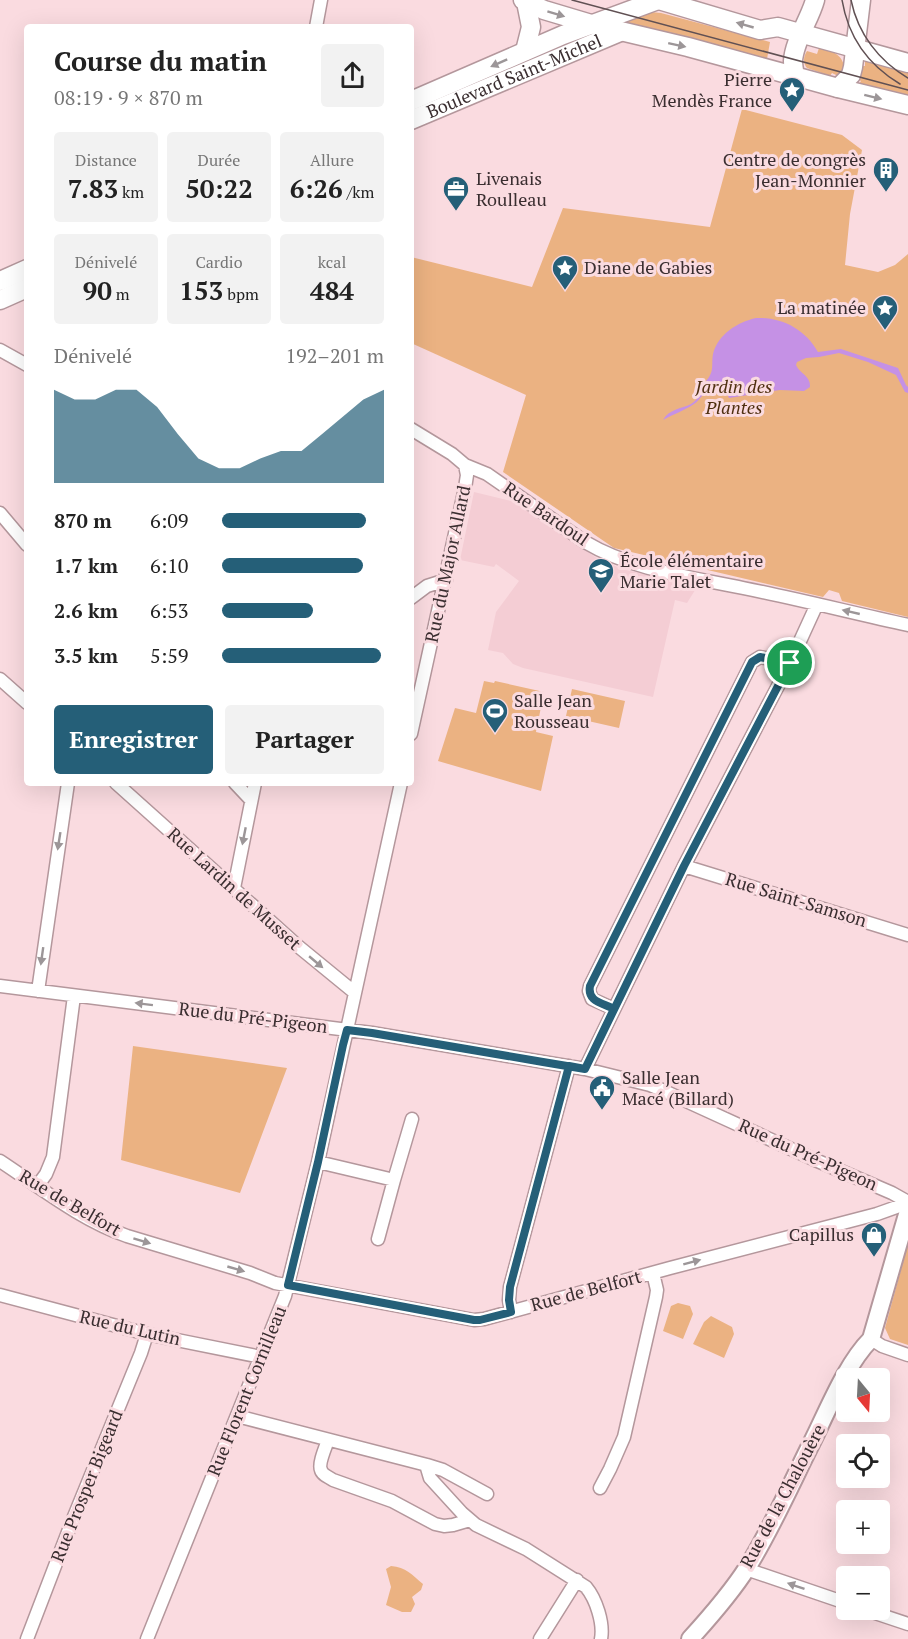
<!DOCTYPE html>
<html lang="fr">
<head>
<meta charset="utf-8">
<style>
  body { margin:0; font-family:"PT Serif",serif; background:#f2f2f2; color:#222; height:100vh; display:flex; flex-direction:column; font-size:22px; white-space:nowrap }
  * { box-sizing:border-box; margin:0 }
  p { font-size:20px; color:#767676 }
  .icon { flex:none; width:33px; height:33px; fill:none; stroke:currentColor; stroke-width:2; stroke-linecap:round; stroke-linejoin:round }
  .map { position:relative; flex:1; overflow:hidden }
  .panel { position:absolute; left:24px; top:24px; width:390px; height:762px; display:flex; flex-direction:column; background:#fff; border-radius:6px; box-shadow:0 6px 24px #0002 }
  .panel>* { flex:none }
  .needle { width:39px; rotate:162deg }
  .buttons { position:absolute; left:836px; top:1368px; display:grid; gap:12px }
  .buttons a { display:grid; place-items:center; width:54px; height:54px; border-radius:6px; background:#fff; box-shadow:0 6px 24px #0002; font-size:30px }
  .pin { position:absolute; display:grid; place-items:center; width:51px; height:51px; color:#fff; margin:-26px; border:3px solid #fff; border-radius:50%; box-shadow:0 2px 6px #0007 }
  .round { display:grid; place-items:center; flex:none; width:63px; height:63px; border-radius:6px; background:#f2f2f2 }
  .overview { display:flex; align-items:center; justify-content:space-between; height:102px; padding:0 30px }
  h1 { font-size:27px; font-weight:700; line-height:45px }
  .metrics { display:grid; grid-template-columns:repeat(3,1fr); gap:9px; height:102px; padding:6px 30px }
  .metrics div { display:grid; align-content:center; border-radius:6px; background:#f2f2f2; text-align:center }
  .metrics b { font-size:26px; font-weight:700 }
  .metrics small { font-size:16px; font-weight:400 }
  .metrics p { font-size:16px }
  .chart { height:168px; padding:12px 30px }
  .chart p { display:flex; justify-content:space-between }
  .chart svg { width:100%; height:108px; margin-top:6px; fill:#255f78; opacity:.7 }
  .button { display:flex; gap:12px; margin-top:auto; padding:12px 30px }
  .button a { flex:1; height:69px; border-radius:6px; background:#255f78; color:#fff; font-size:24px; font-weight:700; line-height:69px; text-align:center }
  .button a+a { background:#f2f2f2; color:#222 }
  ul { padding:0 30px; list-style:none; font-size:20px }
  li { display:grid; grid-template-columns:96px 72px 1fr; align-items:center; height:45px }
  li i { height:15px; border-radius:8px; background:#255f78 }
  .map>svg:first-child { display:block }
</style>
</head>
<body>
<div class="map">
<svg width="908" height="1639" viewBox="0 0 908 1639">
  <rect width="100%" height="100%" fill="#fadbe0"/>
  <!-- built -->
  <path fill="#f4cdd4" d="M474 492 519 503 595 557 622 569 697 587 687 603 675 600 653 697 523 668 513 664 503 653 488 650 496 612 519 581 496 564 494 567 460 560Z"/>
  <!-- green -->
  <path fill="#ebb282" d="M651 12 661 13 770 42 767 59 621 21 625 18Z
    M819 48C830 51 840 52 844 65L842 73 838 76 832 73 830 76 807 68C803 63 803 57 807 51L817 54Z
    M865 60 908 72V100L856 89 861 81 859 80 863 66H865Z
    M742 109 842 135 862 150 850 214 845 265 878 272 895 265 908 254V617L842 601 839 593 829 590 823 597 614 548 503 472 526 395 411 343V257L532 287 563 208 710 227Z
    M484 681 494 683 495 681 544 692 536 732 553 736 541 791 438 761 455 708 476 713Z
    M572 689 625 701 619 728 566 716Z
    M133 1046 287 1068 240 1193 121 1160Z
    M908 1244V1345L890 1339 885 1328Z
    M678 1303 690 1306 693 1314 683 1339 663 1331 671 1306Z
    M711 1316 732 1327 734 1334 724 1358 693 1344 704 1322Z
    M391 1566C406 1567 412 1575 423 1584L421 1590 412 1597 415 1604 411 1612H402L386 1605 391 1587 386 1569Z"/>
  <!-- water -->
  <path fill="#c591e5" d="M756 318C782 317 805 329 818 352L841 349 898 368 906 385 908 387V393L905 392 896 375 868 362 839 353 819 357 806 358 797 362 796 365C800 374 811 376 810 387L804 391 780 390 729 398 723 385 716 387 710 393 709 390C702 394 700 400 694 404 684 411 673 414 663 420 669 409 681 409 691 404 698 400 701 391 708 386L706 381C715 371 711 365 713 354 718 334 738 322 756 318Z"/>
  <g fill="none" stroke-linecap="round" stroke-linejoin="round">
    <!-- minor casing -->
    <g stroke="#b4979c" stroke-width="15">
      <path id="minor" d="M316 27 321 0
        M0 350 27 365
        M411 429 452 454 465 465 487 474 585 542C632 570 690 577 743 588 798 599 853 613 908 625
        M0 513 27 545
        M411 598 427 586 446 580
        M0 679 27 703
        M411 734 465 488 467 475 465 465
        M116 783 299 947 354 992
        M235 783 251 800
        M684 866 908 935
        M234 888 255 783
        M0 986 372 1033 585 1069 650 1085 662 1090 813 1159 892 1193 908 1202
        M38 991 68 783
        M614 1009 592 999 589 991 590 986 752 662 760 657 790 663
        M585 1069 684 866 790 663 817 604
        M0 1161C41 1188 81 1220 127 1236L250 1273 275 1283 474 1320 484 1319 670 1268 877 1214 908 1203
        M318 1162 394 1180 412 1119
        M38 1185 46 1174 53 1157 74 996
        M378 1239 394 1180
        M0 1295 147 1334 261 1357
        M511 1312 509 1300 510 1287 569 1066
        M871 1339 882 1346 908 1355
        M237 1416 427 1465 443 1470 487 1494
        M328 1440C326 1446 318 1464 321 1470 322 1475 329 1477 333 1480L392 1501 435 1524 444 1526 453 1525 470 1520
        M427 1465V1468L430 1478 462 1513 476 1525 526 1549 586 1587C596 1599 604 1623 601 1639
        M600 1488 610 1469 624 1437 656 1297 657 1290 653 1273
        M746 1569 846 1603
        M866 1610 908 1624
        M27 1639 73 1519 141 1353 147 1334
        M147 1639 285 1296 318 1162 401 783
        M540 1639 577 1580"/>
    </g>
    <!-- tertiary casing -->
    <g stroke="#b4979c" stroke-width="20">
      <path id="tertiary" d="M690 1639C710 1617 731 1593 747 1568 772 1528 791 1484 812 1442 828 1410 846 1364 871 1339L908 1211"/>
    </g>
    <!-- secondary casing -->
    <g stroke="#b4979c" stroke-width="21">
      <g id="secondary">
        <path d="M523 0 544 10 591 24 688 47 838 88 908 105"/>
        <path d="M659 0 760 30 778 27 908 63"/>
        <path d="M525 51 531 27 526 2"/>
        <path d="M795 76C794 71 793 66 793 61 794 41 810 19 815 0"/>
        <path d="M838 88 851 75 853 67 861 0"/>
        <path d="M411 101 563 35 658 0"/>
        <path id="s1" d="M411 120 620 32"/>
        <path d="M0 281 27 269"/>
        <path d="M0 300 27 288"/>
      </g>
    </g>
    <!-- minor -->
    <use href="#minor" stroke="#fff" stroke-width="12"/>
    <!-- tertiary -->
    <use href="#tertiary" stroke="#fff" stroke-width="16"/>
    <!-- secondary -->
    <use href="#secondary" stroke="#fff" stroke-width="18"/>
    <!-- tram -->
    <path stroke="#605053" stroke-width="1.5" d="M572 0 908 90
      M842 0C848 36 868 65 900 84
      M851 0C858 34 879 61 908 78"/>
  </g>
  <!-- one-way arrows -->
  <defs><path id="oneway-solid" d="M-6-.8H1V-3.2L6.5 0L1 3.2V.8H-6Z" transform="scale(1.5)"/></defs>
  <g fill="#9c9698">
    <use href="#oneway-solid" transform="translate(556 14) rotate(17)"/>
    <use href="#oneway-solid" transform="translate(745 25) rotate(-164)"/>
    <use href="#oneway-solid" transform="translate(677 45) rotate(12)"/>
    <use href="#oneway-solid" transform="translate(499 63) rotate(156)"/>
    <use href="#oneway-solid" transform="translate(873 97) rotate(14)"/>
    <use href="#oneway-solid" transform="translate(851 612) rotate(-167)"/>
    <use href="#oneway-solid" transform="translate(244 836) rotate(101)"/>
    <use href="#oneway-solid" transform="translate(59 841) rotate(99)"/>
    <use href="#oneway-solid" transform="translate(42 956) rotate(98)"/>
    <use href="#oneway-solid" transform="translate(316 962) rotate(40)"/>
    <use href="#oneway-solid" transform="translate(144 1004) rotate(-173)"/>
    <use href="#oneway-solid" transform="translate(142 1241) rotate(17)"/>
    <use href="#oneway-solid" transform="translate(692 1262) rotate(-15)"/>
    <use href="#oneway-solid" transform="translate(236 1269) rotate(16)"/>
    <use href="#oneway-solid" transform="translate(796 1586) rotate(-161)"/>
  </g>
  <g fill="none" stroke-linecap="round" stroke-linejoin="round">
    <!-- route casing -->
    <g stroke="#fff" stroke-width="12">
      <path id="route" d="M790 663 684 866 585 1069 569 1066 510 1287 509 1300 511 1312 480 1320H474L288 1285 318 1162 343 1045 347 1030 372 1033 543 1062 585 1069 614 1009C603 1003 587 1002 590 986L752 662 760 657 790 663"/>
    </g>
    <!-- route -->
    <use href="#route" stroke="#255f78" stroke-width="8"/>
  </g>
  <!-- icons -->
  <defs>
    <g id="sight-pin" transform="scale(1.35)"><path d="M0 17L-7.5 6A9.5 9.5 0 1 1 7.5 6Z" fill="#255f78" stroke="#fadbe0"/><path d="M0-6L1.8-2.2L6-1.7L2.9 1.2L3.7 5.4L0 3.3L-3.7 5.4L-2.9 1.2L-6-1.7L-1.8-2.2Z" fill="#fff"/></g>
    <g id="building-pin" transform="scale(1.35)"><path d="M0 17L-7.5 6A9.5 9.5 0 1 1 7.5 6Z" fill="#255f78" stroke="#fadbe0"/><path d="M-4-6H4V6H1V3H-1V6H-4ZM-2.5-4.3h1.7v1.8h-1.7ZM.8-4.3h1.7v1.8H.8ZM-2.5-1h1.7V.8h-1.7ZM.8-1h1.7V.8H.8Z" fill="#fff"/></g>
    <g id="office-pin" transform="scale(1.35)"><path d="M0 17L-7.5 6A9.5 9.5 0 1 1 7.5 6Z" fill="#255f78" stroke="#fadbe0"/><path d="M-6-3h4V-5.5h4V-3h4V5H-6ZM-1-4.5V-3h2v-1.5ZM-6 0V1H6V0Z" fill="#fff"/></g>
    <g id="school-pin" transform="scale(1.35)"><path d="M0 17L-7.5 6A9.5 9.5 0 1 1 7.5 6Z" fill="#255f78" stroke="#fadbe0"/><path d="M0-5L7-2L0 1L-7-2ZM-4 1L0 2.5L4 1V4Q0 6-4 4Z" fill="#fff"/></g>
    <g id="stadium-pin" transform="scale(1.35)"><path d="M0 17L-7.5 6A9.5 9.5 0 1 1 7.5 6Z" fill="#255f78" stroke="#fadbe0"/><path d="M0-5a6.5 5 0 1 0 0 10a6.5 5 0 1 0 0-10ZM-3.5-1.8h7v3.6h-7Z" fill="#fff"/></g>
    <g id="civic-pin" transform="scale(1.35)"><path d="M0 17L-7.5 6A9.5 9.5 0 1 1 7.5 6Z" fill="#255f78" stroke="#fadbe0"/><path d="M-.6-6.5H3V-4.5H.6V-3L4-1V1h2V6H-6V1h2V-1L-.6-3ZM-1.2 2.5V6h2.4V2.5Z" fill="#fff"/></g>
    <g id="shop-pin" transform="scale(1.35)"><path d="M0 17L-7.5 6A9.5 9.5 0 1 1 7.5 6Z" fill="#255f78" stroke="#fadbe0"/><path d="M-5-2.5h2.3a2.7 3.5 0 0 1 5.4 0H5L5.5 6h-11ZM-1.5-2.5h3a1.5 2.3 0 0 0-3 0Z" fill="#fff"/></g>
  </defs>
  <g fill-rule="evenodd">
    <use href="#sight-pin" x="792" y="90"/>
    <use href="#building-pin" x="886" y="170"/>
    <use href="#office-pin" x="456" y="189"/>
    <use href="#sight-pin" x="565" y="268"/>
    <use href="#sight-pin" x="885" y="308"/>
    <use href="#school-pin" x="601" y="571"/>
    <use href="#stadium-pin" x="495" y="711"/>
    <use href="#civic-pin" x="602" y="1088"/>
    <use href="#shop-pin" x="874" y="1235"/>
  </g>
  <g text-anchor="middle" stroke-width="6" stroke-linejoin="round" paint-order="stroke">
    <!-- street labels -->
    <g font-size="18" fill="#3a2e30" stroke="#fadbe0">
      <text dy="6" stroke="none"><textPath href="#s1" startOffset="112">Boulevard Saint-Michel</textPath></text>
      <text transform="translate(546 514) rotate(34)" y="6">Rue Bardoul</text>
      <text transform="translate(448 564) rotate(-78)" y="6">Rue du Major Allard</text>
      <text transform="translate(234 889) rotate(42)" y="6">Rue Lardin de Musset</text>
      <text transform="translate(796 900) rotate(17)" y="6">Rue Saint-Samson</text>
      <text transform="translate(253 1018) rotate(7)" y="6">Rue du Pré-Pigeon</text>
      <text transform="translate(808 1155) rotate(24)" y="6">Rue du Pré-Pigeon</text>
      <text transform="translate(70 1203) rotate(30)" y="6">Rue de Belfort</text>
      <text transform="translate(586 1291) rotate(-15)" y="6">Rue de Belfort</text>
      <text transform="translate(130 1328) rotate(13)" y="6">Rue du Lutin</text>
      <text transform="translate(247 1391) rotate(-68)" y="6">Rue Florent Cornilleau</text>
      <text transform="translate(87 1486) rotate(-68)" y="6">Rue Prosper Bigeard</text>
      <text transform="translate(783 1496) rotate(-62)" y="6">Rue de la Chalouère</text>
    </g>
    <!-- poi labels -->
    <g font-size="18" fill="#3a2e30" stroke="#fadbe0" text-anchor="start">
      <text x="772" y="86" text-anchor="end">Pierre<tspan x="772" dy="21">Mendès France</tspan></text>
      <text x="866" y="166" text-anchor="end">Centre de congrès<tspan x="866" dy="21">Jean-Monnier</tspan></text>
      <text x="476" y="185">Livenais<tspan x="476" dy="21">Roulleau</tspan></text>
      <text x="584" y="274">Diane de Gabies</text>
      <text x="866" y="314" text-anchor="end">La matinée</text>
      <text x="620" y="567">École élémentaire<tspan x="620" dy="21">Marie Talet</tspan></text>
      <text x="514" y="707">Salle Jean<tspan x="514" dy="21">Rousseau</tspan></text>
      <text x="622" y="1084">Salle Jean<tspan x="622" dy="21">Macé (Billard)</tspan></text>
      <text x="854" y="1241" text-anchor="end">Capillus</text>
    </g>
    <!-- park labels -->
    <g font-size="18" font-style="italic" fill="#4f2f10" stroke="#fadbe0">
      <text x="734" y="393">Jardin des<tspan x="734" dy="21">Plantes</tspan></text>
    </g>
  </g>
</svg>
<div class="buttons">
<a><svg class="needle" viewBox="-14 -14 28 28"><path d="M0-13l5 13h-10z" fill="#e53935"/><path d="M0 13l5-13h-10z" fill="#767676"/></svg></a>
<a><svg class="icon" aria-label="locate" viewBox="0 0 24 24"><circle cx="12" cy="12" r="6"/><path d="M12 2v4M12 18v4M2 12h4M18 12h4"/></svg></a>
<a>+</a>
<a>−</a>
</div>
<div class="pin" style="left:790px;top:663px;background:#1e9e55"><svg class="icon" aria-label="arrive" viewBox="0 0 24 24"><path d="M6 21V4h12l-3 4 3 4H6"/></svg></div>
<section class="panel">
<div class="overview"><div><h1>Course du matin</h1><p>08:19 · 9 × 870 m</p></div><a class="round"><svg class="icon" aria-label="share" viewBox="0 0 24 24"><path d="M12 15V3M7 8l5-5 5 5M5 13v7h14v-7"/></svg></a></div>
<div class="metrics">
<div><p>Distance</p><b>7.83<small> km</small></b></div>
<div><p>Durée</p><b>50:22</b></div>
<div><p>Allure</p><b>6:26<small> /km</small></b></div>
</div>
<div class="metrics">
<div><p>Dénivelé</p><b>90<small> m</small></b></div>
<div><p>Cardio</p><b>153<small> bpm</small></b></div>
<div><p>kcal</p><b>484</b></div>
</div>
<div class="chart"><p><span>Dénivelé</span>192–201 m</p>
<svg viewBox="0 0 160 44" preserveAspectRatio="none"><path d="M0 44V6L10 10L20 10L30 6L40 6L50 13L60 24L70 34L80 38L90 38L100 34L110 31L120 31L130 24L140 17L150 10L160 6V44z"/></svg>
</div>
<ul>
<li><b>870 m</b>6:09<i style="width:89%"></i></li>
<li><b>1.7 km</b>6:10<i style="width:87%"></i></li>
<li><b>2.6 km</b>6:53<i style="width:56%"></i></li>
<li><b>3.5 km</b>5:59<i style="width:98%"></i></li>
</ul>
<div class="button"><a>Enregistrer</a><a>Partager</a></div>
</section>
</div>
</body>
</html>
